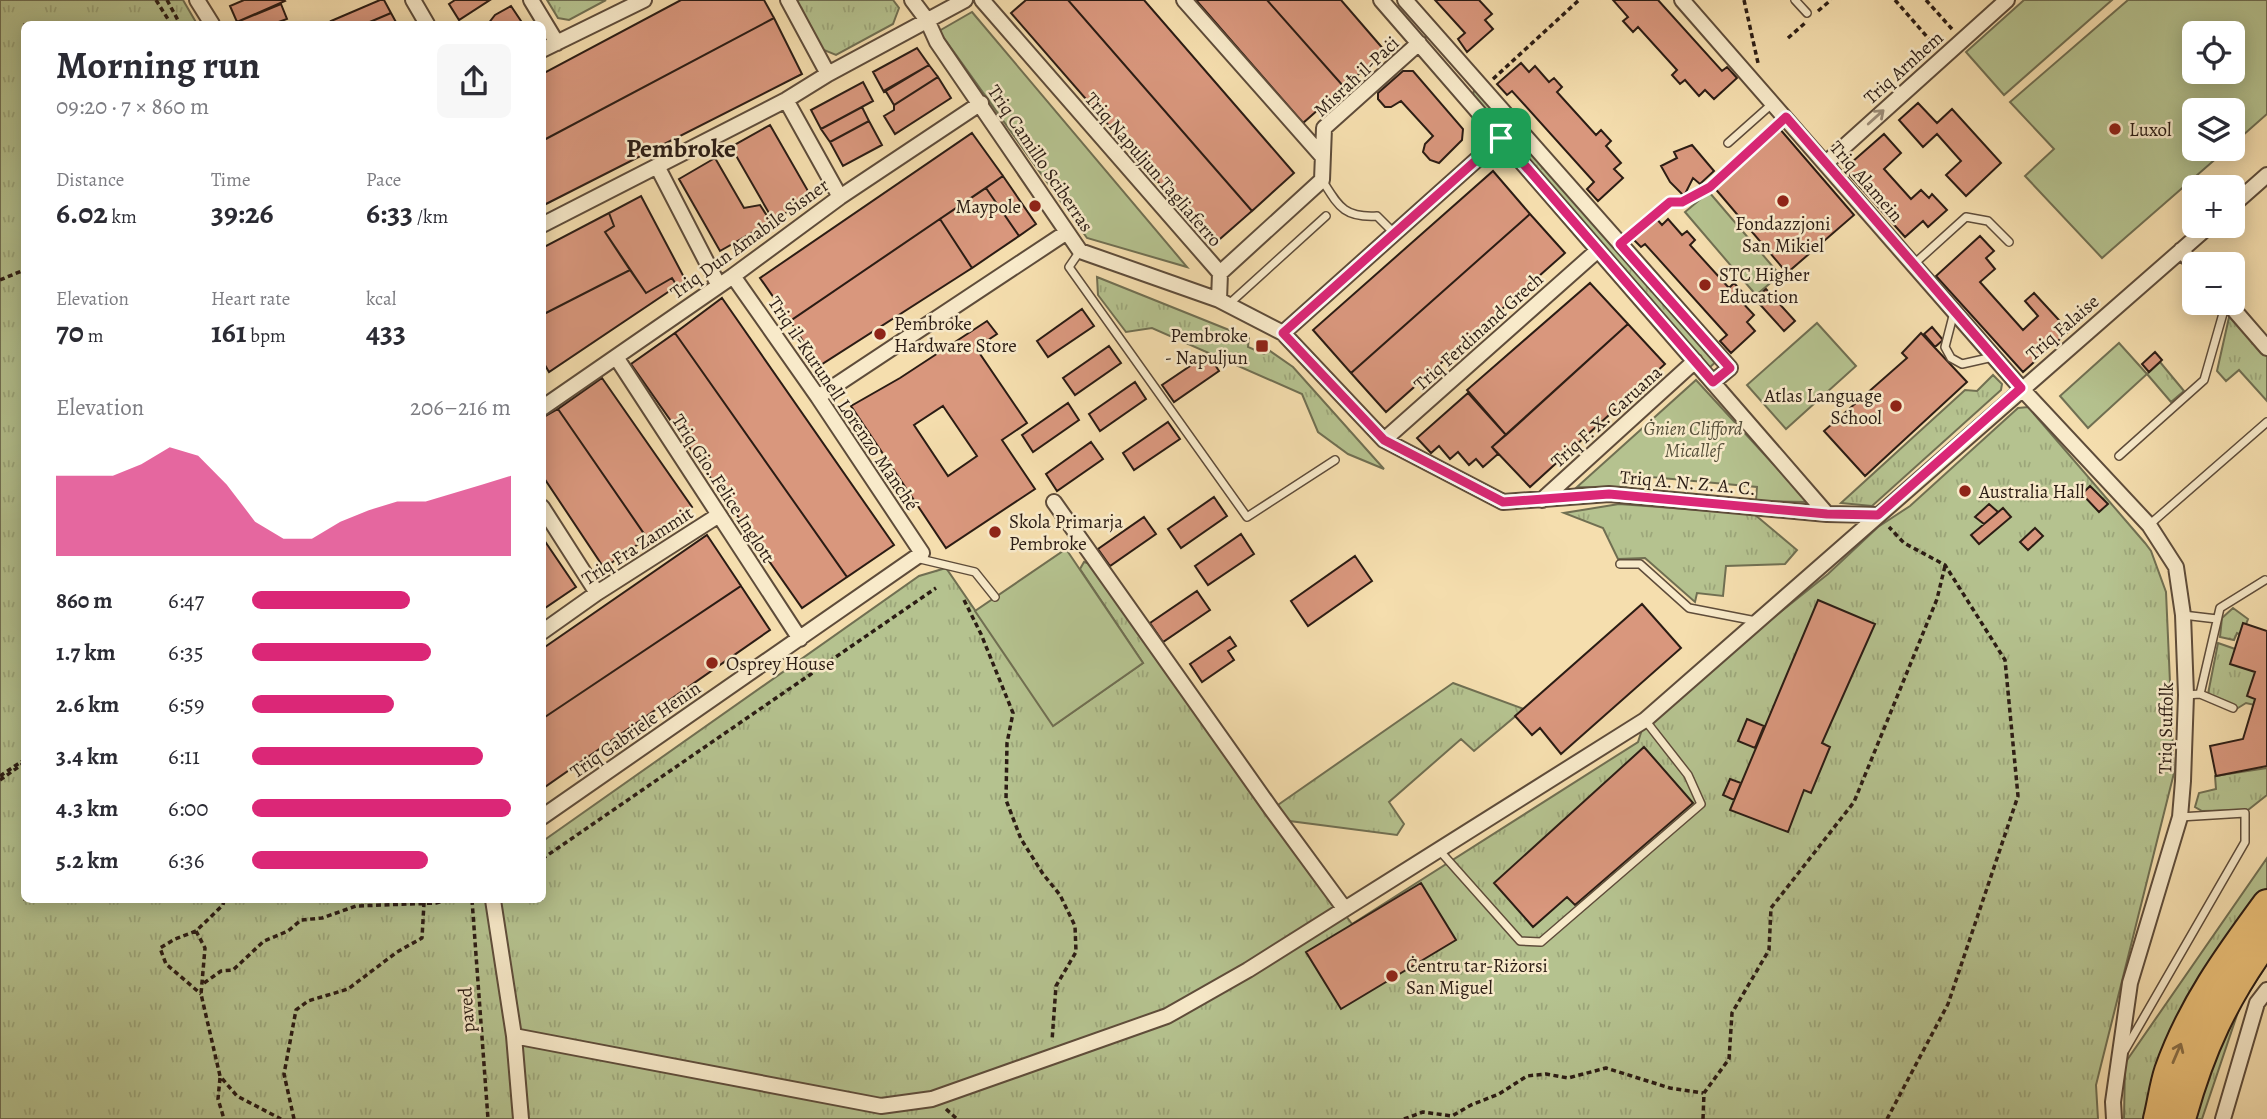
<!DOCTYPE html>
<html lang="en">
<head>
<meta charset="utf-8">
<style>
  body { margin:0; font-family:Alegreya,serif; background:#f7f7f7; color:#2b2b33; height:100vh; display:flex; flex-direction:column; font-size:26px; white-space:nowrap }
  * { box-sizing:border-box; margin:0 }
  p { font-size:23px; color:#7c7c81 }
  .icon { flex:none; width:38px; height:38px; fill:none; stroke:currentColor; stroke-width:2; stroke-linecap:round; stroke-linejoin:round }
  .map { position:relative; flex:1; overflow:hidden }
  .sheet { position:absolute; left:21px; top:21px; width:525px; height:882px; display:flex; flex-direction:column; background:#fff; border-radius:10px; box-shadow:0 4px 18px #0003 }
  .sheet>* { flex:none }
  .tools { position:absolute; left:2182px; top:21px; display:grid; gap:14px }
  .tools a { display:grid; place-items:center; width:63px; height:63px; border-radius:10px; background:#fff; box-shadow:0 4px 18px #0003; font-size:35px }
  .pin { position:absolute; display:grid; place-items:center; width:60px; height:60px; color:#fff; margin:-30px; border-radius:14px; box-shadow:0 4px 10px #0006 }
  .round { display:grid; place-items:center; flex:none; width:74px; height:74px; border-radius:10px; background:#f7f7f7 }
  .head { display:flex; align-items:center; justify-content:space-between; height:119px; padding:0 35px }
  h1 { font-size:38px; font-weight:700; line-height:52px }
  .metrics { display:grid; grid-template-columns:repeat(3,1fr); gap:10px; height:119px; padding:7px 35px }
  .metrics div { display:grid; align-content:center }
  .metrics b { font-size:30px; font-weight:700 }
  .metrics small { font-size:19px; font-weight:400 }
  .metrics p { font-size:19px }
  .chart { height:196px; padding:14px 35px }
  .chart p { display:flex; justify-content:space-between }
  .chart svg { width:100%; height:126px; margin-top:7px; fill:#db2777; opacity:.7 }
  ul { padding:0 35px; list-style:none; font-size:23px }
  li { display:grid; grid-template-columns:112px 84px 1fr; align-items:center; height:52px }
  li i { height:18px; border-radius:9px; background:#db2777 }
  .map>svg:first-child { display:block }
</style>
</head>
<body>
<div class="map">
<svg width="2267" height="1119" viewBox="0 0 2267 1119">
  <defs>
    <pattern id="grass-tufts" width="24" height="20" patternUnits="userSpaceOnUse" patternTransform="scale(1.75)"><rect width="24" height="20" fill="#b5c28f"/><path d="M3 7l-1-3M5 7V3M7 7l1-3M15 17l-1-3M17 17v-4M19 17l1-3" fill="none" stroke="#9ca67a"/></pattern>
  </defs>
  <rect width="100%" height="100%" fill="#f5deae"/>
  <filter id="stains"><feTurbulence type="fractalNoise" baseFrequency=".00286" numOctaves="4"/><feColorMatrix values="0 0 0 0 .2 0 0 0 0 .09 0 0 0 0 .02 0 0 0 .5 -.17"/></filter>
  <radialGradient id="worn" r=".72"><stop offset=".6" stop-color="#630" stop-opacity="0"/><stop offset="1" stop-color="#630" stop-opacity=".3"/></radialGradient>
  <!-- grass -->
  <path fill="url(#grass-tufts)" stroke="#706f52" stroke-width="2" d="M0 0H183L197 24H24V900H542L543 841 919 576 946 568 1054 725 1143 663 1080 569 1084 562 1091 564 1157 658 1352 924 1638 742 1645 720 1828 574 1878 527 1910 506 2018 408 2028 407 2145 543 2151 551 2166 592 2174 773 2096 1085 2098 1119H0Z
    M547 0H606L569 20 558 18Z
    M793 0H893L899 8 893 24 836 55 819 48Z
    M1474 90 1482 91 1719 359 1709 368 1472 100Z
    M1097 277 1249 338 1248 347 1264 354 1270 351 1293 367 1384 469 1348 454 1318 432 1302 394 1152 328 1126 332 1098 295Z
    M2230 313 2267 355V401L2239 370 2226 381 2217 371Z
    M2160 362 2184 391 2171 402 2147 374Z
    M1993 375 2002 384 2001 390 1872 506 1841 503 1965 390 1977 391Z
    M1619 504 1754 514 1797 550 1785 564 1726 566 1723 596 1697 593 1695 602 1645 558 1618 559 1603 528 1564 513Z
    M2233 608 2248 619 2242 635 2237 633 2234 640 2220 637 2222 618Z
    M2218 643 2238 650 2260 670 2259 706 2246 703 2238 708 2212 698 2208 694Z
    M1453 683 1524 709 1474 751 1461 739 1389 802 1404 824 1397 835 1282 820 1275 807Z
    M2267 768V795L2248 810 2202 811 2195 807 2199 793 2216 789 2215 776Z
    M2267 858V889L2206 973 2155 1074 2143 1119H2124L2125 1063Z
    M2267 959V964L2240 1006 2202 1119H2187L2212 1050Z"/>
  <!-- green -->
  <path fill="#b5c28f" stroke="#706f52" stroke-width="2" fill-rule="evenodd" d="M2024 0H2112L2004 95 1966 52Z
    M2128 0H2267V114L2233 144V110H2194V149H2227L2102 258 2025 176 2054 149 2010 102ZM2233 33V72H2194V33Z
    M972 12 1187 267 1087 238 939 31Z
    M1709 192 1780 275 1756 295 1685 212Z
    M1817 323 1856 366 1786 429 1747 385Z
    M2119 343 2147 374 2088 428 2060 396Z
    M1696 380 1808 502 1756 501 1757 487 1630 475 1626 488 1577 487Z
    M1066 549 1143 663 1053 726 975 611Z"/>
  <!-- building -->
  <path fill="#d9977d" stroke="#2b1c14" stroke-width="2" fill-rule="evenodd" d="M244 0H284L285 1 237 22 230 6Z
    M380 0H384L391 13 365 24H333L331 21Z
    M455 0H490L459 20 449 4Z
    M681 0H764L774 18 542 141V74Z
    M1026 0H1068L1252 211 1213 245 1011 13Z
    M1068 0H1144L1294 173 1252 211Z
    M1196 0H1267L1344 87 1303 123Z
    M1267 0H1341L1385 51 1344 87Z
    M1435 0H1479L1492 14 1485 20 1493 29 1467 52 1458 39 1465 33Z
    M1613 0H1658L1722 71 1727 67 1737 78 1714 99 1705 90 1699 96 1685 80 1680 84 1672 75 1677 70 1638 27 1633 32 1623 21 1628 17Z
    M281 4 287 19 273 24H239L237 22Z
    M511 6 523 24H488L495 15Z
    M391 13 397 24H365Z
    M774 18 802 74 542 206V141Z
    M917 48 929 65 884 92 873 72Z
    M1521 63 1529 72 1535 66 1549 82 1554 78 1562 87 1557 92 1596 135 1601 130 1611 141 1606 146 1621 163 1614 169 1623 178 1598 201 1587 189 1594 182 1512 91 1507 95 1497 84Z
    M929 65 938 77 894 105 885 90Z
    M1403 71H1413L1463 129 1462 140 1439 163 1430 160 1423 152 1425 144 1433 136 1401 101 1391 107H1385L1378 99V93Z
    M938 77 951 98 895 134 884 116 894 110V105Z
    M863 82 873 101 821 129 811 110Z
    M1918 103 1937 123 1952 109 2001 163 1966 196 1946 175 1961 161 1937 134 1923 147 1899 120Z
    M862 107 869 121 830 142 821 129Z
    M869 121 882 145 843 166 830 142Z
    M770 125 812 198 773 220 731 147Z
    M1779 128 1854 215 1787 273 1713 186Z
    M972 133 1003 176 790 321 760 278Z
    M1884 134 1901 153 1884 169 1911 199 1921 190 1929 198 1932 194 1947 210 1928 227 1923 221 1905 237 1844 169Z
    M1692 145 1714 171 1700 184 1693 178 1684 196 1670 182 1661 166 1677 158 1674 152Z
    M715 158 744 208 760 205 771 222 720 251 679 179Z
    M1493 171 1530 214 1351 373 1313 330Z
    M1003 176 1036 224 1019 236 986 188Z
    M986 188 1019 236 972 268 940 219Z
    M641 196 686 281 677 286 672 278 646 293 605 232 614 226 609 213Z
    M609 213 614 226 605 232 630 270 542 315V248Z
    M1530 214 1565 253 1386 412 1351 373Z
    M1655 217 1662 225 1668 219 1682 235 1687 231 1695 240 1690 245 1729 288 1734 283 1744 294 1739 299 1754 315 1747 322 1755 331 1731 353 1720 341 1727 335 1645 244 1641 247 1632 238Z
    M940 219 972 268 819 366 790 321Z
    M1980 236 1994 251 1986 258 1995 269 1980 282 2023 330 2038 316 2025 301 2034 293 2069 331 2023 372 1936 276Z
    M630 270 646 293 672 278 677 286 549 372 542 360V315Z
    M1590 283 1628 324 1506 435 1467 390Z
    M1766 289 1795 321 1784 331 1755 299Z
    M722 298 894 545 847 577 675 333Z
    M1082 309 1094 326 1048 357 1037 341Z
    M987 321 997 334 976 348 1027 423 1002 440 1035 489 946 548 851 406 900 378ZM943 406 977 456 948 476 914 425Z
    M1628 324 1665 364 1530 487 1492 447Z
    M1932 327 1943 340 1935 347 1924 334Z
    M675 333 847 577 802 608 631 364Z
    M1921 333 1967 382 1865 476 1824 431 1907 358 1902 353Z
    M1109 346 1121 363 1075 395 1063 378Z
    M2155 352 2162 360 2149 372 2142 364Z
    M1208 354 1219 371 1174 402 1162 385Z
    M602 378 692 507 647 538 558 409Z
    M1135 382 1146 399 1100 431 1089 414Z
    M1468 393 1506 435 1492 447 1498 454 1483 467 1476 459 1469 465 1458 452 1450 459 1439 446 1431 453 1417 438Z
    M1068 403 1079 420 1033 452 1022 435Z
    M558 409 647 538 604 568 542 475V418Z
    M1168 422 1180 439 1134 470 1123 453Z
    M1091 442 1103 459 1057 491 1046 474Z
    M2090 486 2108 504 2099 512 2082 494Z
    M1214 497 1227 516 1181 548 1168 529Z
    M1989 504 1998 512 1984 524 1975 517Z
    M2003 508 2011 517 1979 544 1971 535Z
    M1144 517 1156 534 1110 566 1098 549Z
    M2035 528 2043 536 2028 550 2020 542Z
    M1241 534 1254 554 1208 585 1195 566Z
    M707 535 741 586 542 719V649Z
    M542 537 576 587 542 610Z
    M1355 556 1372 581 1308 626 1291 601Z
    M741 586 770 630 542 789V719Z
    M1197 591 1210 610 1163 642 1150 623Z
    M1818 600 1875 624 1822 743 1830 747 1811 793 1804 790 1788 832 1730 810Z
    M1642 604 1681 648 1561 754 1540 728 1532 735 1515 716Z
    M2243 623 2267 631V766L2216 776 2210 746 2243 739 2255 699 2247 696 2255 672 2230 664Z
    M1230 637 1236 646 1228 651 1234 660 1202 682 1190 664Z
    M1747 719 1764 726 1755 748 1738 741Z
    M1644 747 1693 803 1575 905 1567 897 1533 927 1494 883Z
    M1730 779 1741 783 1734 800 1723 795Z
    M1421 883 1456 940 1341 1009 1306 952Z"/>
  <g fill="none" stroke-linecap="round" stroke-linejoin="round">
    <!-- lane casing -->
    <g stroke="#5e4c3a" stroke-width="10">
      <path id="lane" d="M1795 0 1807 13
        M1728 143 1773 103
        M1322 180C1338 205 1343 218 1377 216L1394 233
        M1080 251 1069 267 1247 517 1335 460
        M1914 264 1966 217 1988 221 2009 242
        M1229 304 1326 216
        M1954 312 1945 347 1951 358 1962 364 1993 357
        M2119 456 2204 380 2226 303
        M2149 525 2267 422
        M916 558 975 572 995 597
        M1620 564H1640L1689 608 1756 621
        M2183 615 2217 619
        M2200 694 2220 608 2265 580
        M2186 695 2200 694 2233 708
        M1439 850 1520 941 1541 942 1701 804 1688 775 1645 720
        M2125 1050 2245 842V813L2180 817"/>
    </g>
    <!-- street casing -->
    <g stroke="#5e4c3a" stroke-width="18">
      <path id="street" d="M197 0 212 24
        M413 0 427 24
        M531 0 557 43
        M788 0 828 74
        M912 0 927 20 937 42 1080 251 1219 300 1283 333 1384 440 1503 502 1609 494 1827 514 1878 515
        M982 0 1220 273 1219 300
        M1184 0 1322 156
        M1381 0 1827 514
        M1405 0 1730 368 1713 382
        M1682 0 2021 388 2149 525 2176 567 2183 615 2186 695 2183 781 2180 817 2130 983 2113 1102 2114 1119
        M542 50 644 0
        M786 100 840 197
        M1826 163 2007 0
        M657 166 718 284
        M2233 205 2267 175
        M542 225 786 100 828 74 965 0
        M2181 250 2194 265
        M1220 273 1322 180 1324 128 1419 43
        M2228 303 2267 348
        M1283 333 1501 138
        M616 357 800 639
        M818 397 1067 232
        M542 408 733 276 840 197 981 103
        M1384 440 1598 250
        M1542 500 1695 361
        M1054 502 1272 810 1344 908
        M542 507 597 593
        M542 632 597 593 719 515
        M542 817 922 553 818 397 733 276
        M493 900 514 1036 521 1119
        M514 1036 881 1106 932 1099 1167 1016 1248 970 1645 720 2209 226
        M2223 1119 2257 1003 2267 990"/>
    </g>
    <!-- highway casing -->
    <g stroke="#2b1c14" stroke-width="32">
      <path id="highway" d="M2158 1119C2162 1103 2164 1086 2169 1071 2191 1008 2228 957 2267 904
        M2181 1119C2200 1050 2224 997 2267 939"/>
    </g>
    <!-- path -->
    <path stroke="#2b1c14" stroke-width="3.5" stroke-dasharray="5 3.5" stroke-linecap="butt" d="M156 0 171 24
      M167 0 180 24
      M1744 0 1758 63
      M1895 0 1936 47
      M1926 0 1952 29
      M1818 11 1831 0
      M1788 38 1805 23
      M1493 79 1579 0
      M1632 234 1670 202H1682L1698 195 1774 128
      M0 280 24 270
      M964 600 981 634 1013 713 1007 743 1006 800 1021 839 1043 874 1060 895 1075 926 1076 952 1056 986 1052 1041
      M0 776 24 760
      M0 780 24 763
      M542 859 936 588
      M224 900 223 905 196 931 205 948 201 994 220 1076 237 1096 281 1119
      M472 900 488 1119
      M196 931 175 939 160 948 166 964 201 994
      M204 983 221 971 233 970 264 941 288 931 301 920 322 918 356 906 436 903 446 900
      M220 1078 218 1099 224 1119
      M946 1109 957 1119
      M294 1119 284 1074 296 1010 308 1001 348 989 397 952 422 938 424 903
      M1404 1119 1423 1112 1452 1116 1471 1105 1499 1094 1527 1076 1546 1074 1568 1078 1606 1068 1670 1088 1703 1093
      M1703 1119 1704 1093 1729 1059 1732 1013 1769 950 1771 908 1854 802 1937 599 1945 566
      M1887 1119 1948 1004 2018 796 2005 660 1945 565 1904 543 1889 527"/>
    <!-- lane -->
    <use href="#lane" stroke="#f8eaca" stroke-width="7"/>
    <!-- street -->
    <use href="#street" stroke="#f8eaca" stroke-width="14"/>
    <!-- highway -->
    <use href="#highway" stroke="#eabf77" stroke-width="28"/>
  </g>
  <!-- one-way arrows -->
  <defs><path id="oneway-shaft" d="M-6 0H5M1.5-3L5.5 0L1.5 3" fill="none" stroke-width="1.6" stroke-linecap="round" stroke-linejoin="round" transform="scale(1.75)"/></defs>
  <use stroke="#9c8d78" href="#oneway-shaft" transform="translate(1876 117) rotate(-42)"/>
  <use stroke="#8a6e46" href="#oneway-shaft" transform="translate(2177 1053) rotate(-67)"/>
  <g fill="none" stroke-linecap="round" stroke-linejoin="round">
    <!-- route casing -->
    <g stroke="#fff" stroke-width="14">
      <path id="route" d="M1786 117 2021 388 1878 515 1827 514 1609 494 1503 502 1384 440 1283 333 1501 138 1713 382 1730 368 1620 244 1670 202H1682L1710 187Z"/>
    </g>
    <!-- route -->
    <use href="#route" stroke="#db2777" stroke-width="9"/>
  </g>
  <!-- markers -->
  <g fill="#8f2418" stroke="#f8eaca" stroke-width="2.5">
    <circle cx="2115" cy="129" r="7"/>
    <circle cx="1783" cy="201" r="7"/>
    <circle cx="1035" cy="206" r="7"/>
    <circle cx="1705" cy="285" r="7"/>
    <circle cx="880" cy="334" r="7"/>
    <rect x="1255" y="339" width="14" height="14" rx="3.5"/>
    <circle cx="1896" cy="406" r="7"/>
    <circle cx="1965" cy="491" r="7"/>
    <circle cx="995" cy="532" r="7"/>
    <circle cx="712" cy="663" r="7"/>
    <circle cx="1392" cy="976" r="7"/>
  </g>
  <g text-anchor="middle" stroke-width="5" stroke-linejoin="round" paint-order="stroke">
    <!-- street labels -->
    <g font-size="19" fill="#2b1c14" stroke="#f8eaca">
      <text transform="translate(1903 67) rotate(-42)" y="7">Triq Arnhem</text>
      <text transform="translate(1356 76) rotate(-43)" y="7">Misraħ il-Paċi</text>
      <text transform="translate(1041 158) rotate(56)" y="7">Triq Camillo Sciberras</text>
      <text transform="translate(1154 169) rotate(49)" y="7">Triq Napuljun Tagliaferro</text>
      <text transform="translate(1867 181) rotate(49)" y="7">Triq Alamein</text>
      <text transform="translate(749 238) rotate(-36)" y="7">Triq Dun Amabile Sisner</text>
      <text transform="translate(2062 327) rotate(-41)" y="7">Triq Falaise</text>
      <text transform="translate(1478 331) rotate(-42)" y="7">Triq Ferdinand Grech</text>
      <text transform="translate(844 403) rotate(56)" y="7">Triq il-Kurunell Lorenzo Manché</text>
      <text transform="translate(1606 416) rotate(-42)" y="7">Triq F. X. Caruana</text>
      <text transform="translate(1688 482) rotate(5)" y="7">Triq A. N. Z. A. C.</text>
      <text transform="translate(724 488) rotate(57)" y="7">Triq Gio. Felice Inglott</text>
      <text transform="translate(637 545) rotate(-33)" y="7">Triq Fra Zammit</text>
      <text transform="translate(2165 728) rotate(-89)" y="7">Triq Suffolk</text>
      <text transform="translate(635 729) rotate(-35)" y="7">Triq Gabriele Henin</text>
      <text transform="translate(466 1010) rotate(-94)" y="7">paved</text>
    </g>
    <!-- poi labels -->
    <g font-size="19" fill="#2b1c14" stroke="#f8eaca" text-anchor="start">
      <text x="2129" y="136">Luxol</text>
      <text x="1021" y="213" text-anchor="end">Maypole</text>
      <text x="1783" y="230" text-anchor="middle">Fondazzjoni<tspan x="1783" dy="22">San Mikiel</tspan></text>
      <text x="1719" y="281">STC Higher<tspan x="1719" dy="22">Education</tspan></text>
      <text x="894" y="330">Pembroke<tspan x="894" dy="22">Hardware Store</tspan></text>
      <text x="1248" y="342" text-anchor="end">Pembroke<tspan x="1248" dy="22">- Napuljun</tspan></text>
      <text x="1882" y="402" text-anchor="end">Atlas Language<tspan x="1882" dy="22">School</tspan></text>
      <text x="1979" y="498">Australia Hall</text>
      <text x="1009" y="528">Skola Primarja<tspan x="1009" dy="22">Pembroke</tspan></text>
      <text x="726" y="670">Osprey House</text>
      <text x="1406" y="972">Ċentru tar-Riżorsi<tspan x="1406" dy="22">San Miguel</tspan></text>
    </g>
    <!-- park labels -->
    <g font-size="19" font-style="italic" fill="#544e39" stroke="#f8eaca">
      <text x="1693" y="435">Ġnien Clifford<tspan x="1693" dy="22">Micallef</tspan></text>
    </g>
    <!-- district labels -->
    <g font-size="26" font-weight="bold" fill="#2b1c14" stroke="#f8eaca">
      <text x="681" y="157">Pembroke</text>
    </g>
  </g>
  <rect width="100%" height="100%" filter="url(#stains)"/>
  <rect width="100%" height="100%" fill="url(#worn)"/>
</svg>
<div class="tools">
<a><svg class="icon" aria-label="locate" viewBox="0 0 24 24"><circle cx="12" cy="12" r="6"/><path d="M12 2v4M12 18v4M2 12h4M18 12h4"/></svg></a>
<a><svg class="icon" aria-label="layers" viewBox="0 0 24 24"><path d="M12 4l9 5-9 5-9-5zM3 14l9 5 9-5"/></svg></a>
<a>+</a>
<a>−</a>
</div>
<div class="pin" style="left:1501px;top:138px;background:#1e9e55"><svg class="icon" aria-label="arrive" viewBox="0 0 24 24"><path d="M6 21V4h12l-3 4 3 4H6"/></svg></div>
<section class="sheet">
<div class="head"><div><h1>Morning run</h1><p>09:20 · 7 × 860 m</p></div><a class="round"><svg class="icon" aria-label="share" viewBox="0 0 24 24"><path d="M12 15V3M7 8l5-5 5 5M5 13v7h14v-7"/></svg></a></div>
<div class="metrics">
<div><p>Distance</p><b>6.02<small> km</small></b></div>
<div><p>Time</p><b>39:26</b></div>
<div><p>Pace</p><b>6:33<small> /km</small></b></div>
</div>
<div class="metrics">
<div><p>Elevation</p><b>70<small> m</small></b></div>
<div><p>Heart rate</p><b>161<small> bpm</small></b></div>
<div><p>kcal</p><b>433</b></div>
</div>
<div class="chart"><p><span>Elevation</span>206–216 m</p>
<svg viewBox="0 0 160 44" preserveAspectRatio="none"><path d="M0 44V16L10 16L20 16L30 12L40 6L50 9L60 19L70 32L80 38L90 38L100 32L110 28L120 25L130 25L140 22L150 19L160 16V44z"/></svg>
</div>
<ul>
<li><b>860 m</b>6:47<i style="width:61%"></i></li>
<li><b>1.7 km</b>6:35<i style="width:69%"></i></li>
<li><b>2.6 km</b>6:59<i style="width:55%"></i></li>
<li><b>3.4 km</b>6:11<i style="width:89%"></i></li>
<li><b>4.3 km</b>6:00<i style="width:100%"></i></li>
<li><b>5.2 km</b>6:36<i style="width:68%"></i></li>
</ul>
</section>
</div>
</body>
</html>
